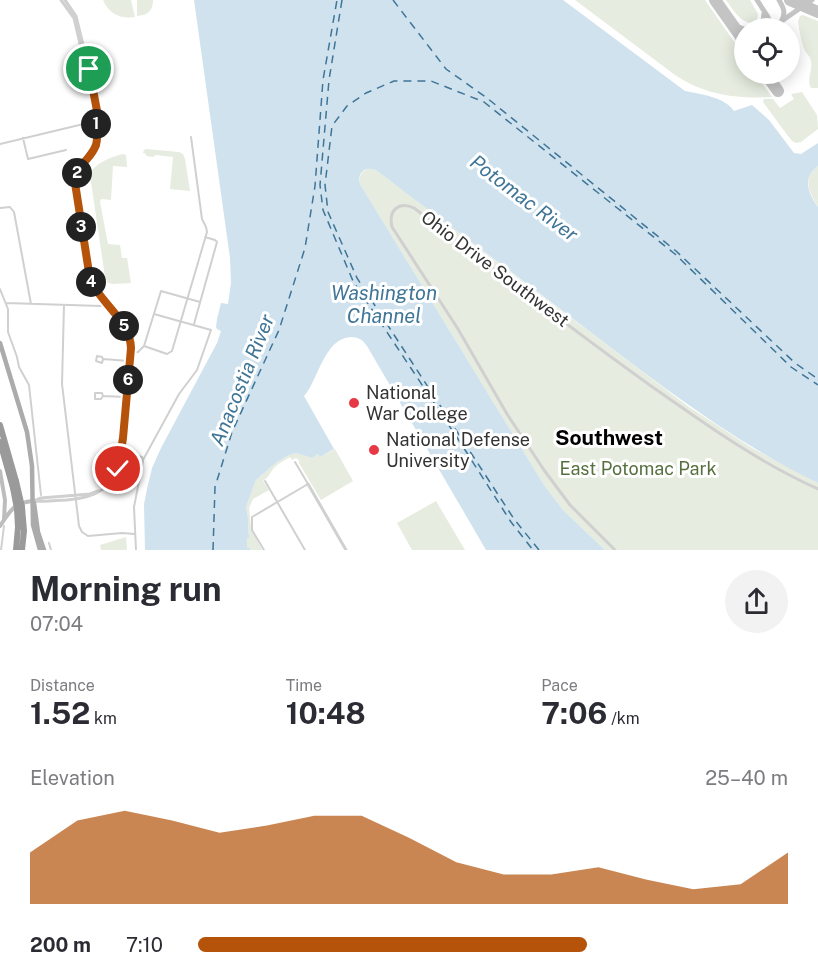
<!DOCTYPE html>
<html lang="en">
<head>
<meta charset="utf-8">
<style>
  body { margin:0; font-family:"Public Sans",sans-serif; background:#f2f2f3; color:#2b2b33; height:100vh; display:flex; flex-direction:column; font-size:22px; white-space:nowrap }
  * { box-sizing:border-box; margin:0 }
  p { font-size:20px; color:#7c7c81 }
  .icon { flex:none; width:33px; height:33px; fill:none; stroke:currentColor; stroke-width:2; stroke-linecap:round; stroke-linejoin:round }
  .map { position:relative; height:550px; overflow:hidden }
  .panel { display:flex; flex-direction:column; background:#fff; flex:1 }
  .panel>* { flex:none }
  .fabs { position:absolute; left:734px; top:18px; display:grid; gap:12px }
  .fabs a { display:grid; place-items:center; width:66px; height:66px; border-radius:50%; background:#fff; box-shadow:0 3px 15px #0003; font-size:30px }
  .pin { position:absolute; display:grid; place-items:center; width:51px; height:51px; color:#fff; margin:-26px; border:3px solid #fff; border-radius:50%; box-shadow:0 2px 6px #0007 }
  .km { position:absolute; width:30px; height:30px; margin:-15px; border-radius:50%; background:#222; color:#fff; font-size:16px; line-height:30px; text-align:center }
  .round { display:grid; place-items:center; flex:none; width:63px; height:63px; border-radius:32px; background:#f2f2f3 }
  .head { display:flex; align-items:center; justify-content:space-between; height:102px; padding:0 30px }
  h1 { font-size:33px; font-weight:700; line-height:45px }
  .metrics { display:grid; grid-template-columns:repeat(3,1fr); gap:9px; height:102px; padding:6px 30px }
  .metrics div { display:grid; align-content:center }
  .metrics b { font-size:30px; font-weight:700 }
  .metrics small { font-size:16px; font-weight:400 }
  .metrics p { font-size:16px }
  .chart { height:168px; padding:12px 30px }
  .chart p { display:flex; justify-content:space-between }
  .chart svg { width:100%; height:108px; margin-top:6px; fill:#b45309; opacity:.7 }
  ul { padding:0 30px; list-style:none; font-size:20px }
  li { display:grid; grid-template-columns:96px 72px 1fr; align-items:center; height:45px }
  li i { height:15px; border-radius:8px; background:#b45309 }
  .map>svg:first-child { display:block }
</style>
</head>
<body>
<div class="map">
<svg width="818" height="550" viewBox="0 0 818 550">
  <rect width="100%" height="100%" fill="#fff"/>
  <!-- green -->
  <path fill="#e6ecdf" d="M103 0H131L135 17C120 19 109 14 103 0Z
    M137 0H153C153 11 148 15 137 16Z
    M575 0H705L744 56V74H756L772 97C736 99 705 95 675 75Z
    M726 0H750L758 14 757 20 750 23C738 20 733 9 726 0Z
    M803 15 818 21V88H811C806 79 813 71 811 61 810 55 806 54 804 49 801 40 799 30 798 21L800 16Z
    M802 92 817 115 818 129 801 142 796 143 792 141 788 136 763 102 764 99H773L780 108 794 99 791 94Z
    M146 149 179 152 183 154 185 159 190 191 170 189 173 157 156 155 153 157 146 156V154L143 153 144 150Z
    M123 154 126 155 127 167 113 166 111 200 101 199 100 202 108 244 120 245 122 258H127L131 283 113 284 108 283 105 277 90 175C94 163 111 157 123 154Z
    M818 166V207C809 192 802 179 818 166Z
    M371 168 376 170 689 407 752 448 818 483V550H605L563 510 544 485 360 184C358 175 363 170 371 168Z
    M335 449 353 481 321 500 299 463V460L296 458 292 460 290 457C285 460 277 464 273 469 269 474 269 477 263 481L269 490 253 499 249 508 251 528 262 550H250V548L247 549V538L249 537 248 518 246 507 256 480 277 462 289 455 296 453 312 458 318 454 320 457Z
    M436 501 465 550H412L397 523Z
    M126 537 127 550H101L100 545Z"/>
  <!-- water -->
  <path fill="#cfe2ee" d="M194 0H563L685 91C700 94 725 97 734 111L752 105 769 120 794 153 801 154 818 143V166C802 178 808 193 818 207V483C729 440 651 378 572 318 507 268 441 220 376 170 365 166 357 173 360 184L544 485 563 510 605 550H486L367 346C363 340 358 337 351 337 324 338 318 381 304 396L334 449 320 457 318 454 312 458 296 453 289 455 277 462 256 480 246 507 248 518 249 538H247V548H250V550H145L144 504 147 489 152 468 161 448 217 343 221 331 217 329 216 327 217 319 221 303 228 304 231 283 230 258Z"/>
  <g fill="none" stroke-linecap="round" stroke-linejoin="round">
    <!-- ferry -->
    <path stroke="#3f7597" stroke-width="1.5" stroke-dasharray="8 6" stroke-linecap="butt" d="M342 0 329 80 320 185 323 210 353 281 460 442 511 522 533 550
      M393 0 446 69 487 98 676 251 795 363 818 379
      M213 550 215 487 232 432 279 330 305 248 315 186 323 80 337 0
      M539 550 514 519 357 278 328 212 325 185 332 126 347 106 366 93 394 81H431L484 102 675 254 791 367 818 385"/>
    <!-- taxiway -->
    <path stroke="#c4c4c4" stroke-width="5" d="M757 0 768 17 772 28
      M779 0C783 7 786 12 782 20
      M792 1 800 3 808 2
      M728 19 736 26 744 29
      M756 28 763 22 764 13
      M767 28 773 27 812 0
      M773 83 778 79 781 74"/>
    <!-- runway -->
    <path stroke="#c4c4c4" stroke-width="12" d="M715 0 744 41
      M790 0 818 12
      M766 74 778 91"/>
    <!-- minor -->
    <path stroke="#d0d0d0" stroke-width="2" d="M23 138 28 159 66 150
      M0 144 96 121
      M0 208 10 207 14 212 31 304
      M0 289 8 309V332L17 357 19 367 29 385 41 495
      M6 303 101 306 107 304
      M64 305 62 384 79 526 82 532 88 536 122 533 135 534
      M194 324 217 242 215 240 205 237
      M144 346 167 354 172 351 207 232 206 227 202 219 191 137
      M132 352H138L144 346 161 291 200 302
      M103 359 102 363 96 361 97 356 102 357 103 359 129 361
      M103 396 102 393H95V399H101L103 396 126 397
      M131 454 142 457 143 461 134 507 136 550
      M143 460 179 394 197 370 211 330 154 314
      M265 481 305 550
      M49 543 51 550
      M1 550 4 526
      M264 550 252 530V517L308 484 295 462"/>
    <!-- tertiary -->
    <path stroke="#d0d0d0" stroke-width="3" d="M65 0 76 16 89 69 97 116 96 119
      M308 484 346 550
      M33 501C45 502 55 500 67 500 96 498 115 488 121 457L131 348 130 338 127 331 94 288 89 278 75 181 78 168 94 149 98 134 84 61 74 18 61 0
      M34 501 41 498 90 494 98 491
      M615 550 570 505 544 470 507 414 458 329 392 227C388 210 399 201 414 208 493 268 571 329 651 386 705 424 758 462 818 489"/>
    <!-- secondary -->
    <path stroke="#bdbdbd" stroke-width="4" d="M0 471 5 500 4 520
      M0 526C11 510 13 503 33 501"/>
    <!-- primary -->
    <path stroke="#ababab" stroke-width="4.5" d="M0 343 27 432 32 466 33 525 40 550
      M34 503 38 532 44 550"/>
    <!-- motorway -->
    <path stroke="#9a9a9a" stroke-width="6" d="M0 425 16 481
      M0 442 13 488
      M16 550 18 527 17 509
      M22 550 24 531 22 507"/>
    <!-- motorway-bridge -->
    <path stroke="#9a9a9a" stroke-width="6" d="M16 481 22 507
      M13 488 17 509"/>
  </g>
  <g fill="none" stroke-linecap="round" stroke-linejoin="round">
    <!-- route casing -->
    <g stroke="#fff" stroke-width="12">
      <path id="route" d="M89 69 98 116C95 125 99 135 96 145 90 161 77 163 75 183L90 279C100 303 130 320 131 348L123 438 118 469"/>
    </g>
    <!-- route -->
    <use href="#route" stroke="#b45309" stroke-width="8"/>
  </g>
  <!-- markers -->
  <g fill="#e63946" stroke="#fff" stroke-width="2">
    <circle cx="354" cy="403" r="6"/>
    <circle cx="374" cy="450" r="6"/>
  </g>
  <g text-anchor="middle" stroke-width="6" stroke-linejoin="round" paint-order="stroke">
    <!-- street labels -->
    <g font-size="18" fill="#333" stroke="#fff">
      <text transform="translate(495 269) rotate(37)" y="6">Ohio Drive Southwest</text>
    </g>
    <!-- poi labels -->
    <g font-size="18" fill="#333" stroke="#fff" text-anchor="start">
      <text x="366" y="399">National<tspan x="366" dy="21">War College</tspan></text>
      <text x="386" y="446">National Defense<tspan x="386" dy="21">University</tspan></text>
    </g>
    <!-- park labels -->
    <g font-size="18" fill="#56703f" stroke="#fff">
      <text x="638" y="475">East Potomac Park</text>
    </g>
    <!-- water labels -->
    <g font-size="20" font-style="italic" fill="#3f7597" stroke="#fff">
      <text transform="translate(524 198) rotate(37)" y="7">Potomac River</text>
      <text x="384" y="300">Washington<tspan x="384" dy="23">Channel</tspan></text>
      <text transform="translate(242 380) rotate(-68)" y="7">Anacostia River</text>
    </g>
    <!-- quarter labels -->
    <g font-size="21" font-weight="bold" fill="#000" stroke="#fff">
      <text x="609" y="445">Southwest</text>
    </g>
  </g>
</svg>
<div class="fabs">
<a><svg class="icon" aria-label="locate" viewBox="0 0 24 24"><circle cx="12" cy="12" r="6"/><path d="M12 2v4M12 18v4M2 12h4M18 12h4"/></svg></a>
</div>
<div class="pin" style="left:89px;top:69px;background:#1e9e55"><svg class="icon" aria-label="arrive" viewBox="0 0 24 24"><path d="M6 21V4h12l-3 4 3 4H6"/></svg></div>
<div class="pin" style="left:118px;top:469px;background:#d93025"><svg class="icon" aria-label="check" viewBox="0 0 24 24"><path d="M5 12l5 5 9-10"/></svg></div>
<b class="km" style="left:96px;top:124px">1</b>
<b class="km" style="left:77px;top:173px">2</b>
<b class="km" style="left:81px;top:227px">3</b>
<b class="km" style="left:91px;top:282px">4</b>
<b class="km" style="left:124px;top:326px">5</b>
<b class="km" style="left:128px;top:380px">6</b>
</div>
<section class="panel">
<div class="head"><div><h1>Morning run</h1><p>07:04</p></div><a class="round"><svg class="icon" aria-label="share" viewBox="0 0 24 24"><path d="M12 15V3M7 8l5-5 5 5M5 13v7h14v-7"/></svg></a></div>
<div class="metrics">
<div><p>Distance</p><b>1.52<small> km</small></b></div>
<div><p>Time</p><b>10:48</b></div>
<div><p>Pace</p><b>7:06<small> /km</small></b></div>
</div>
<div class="chart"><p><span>Elevation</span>25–40 m</p>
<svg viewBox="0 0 160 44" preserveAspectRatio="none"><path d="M0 44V23L10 10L20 6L30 10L40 15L50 12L60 8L70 8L80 17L90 27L100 32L110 32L120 29L130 34L140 38L150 36L160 23V44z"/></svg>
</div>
<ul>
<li><b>200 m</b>7:10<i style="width:66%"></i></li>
</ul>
</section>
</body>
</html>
